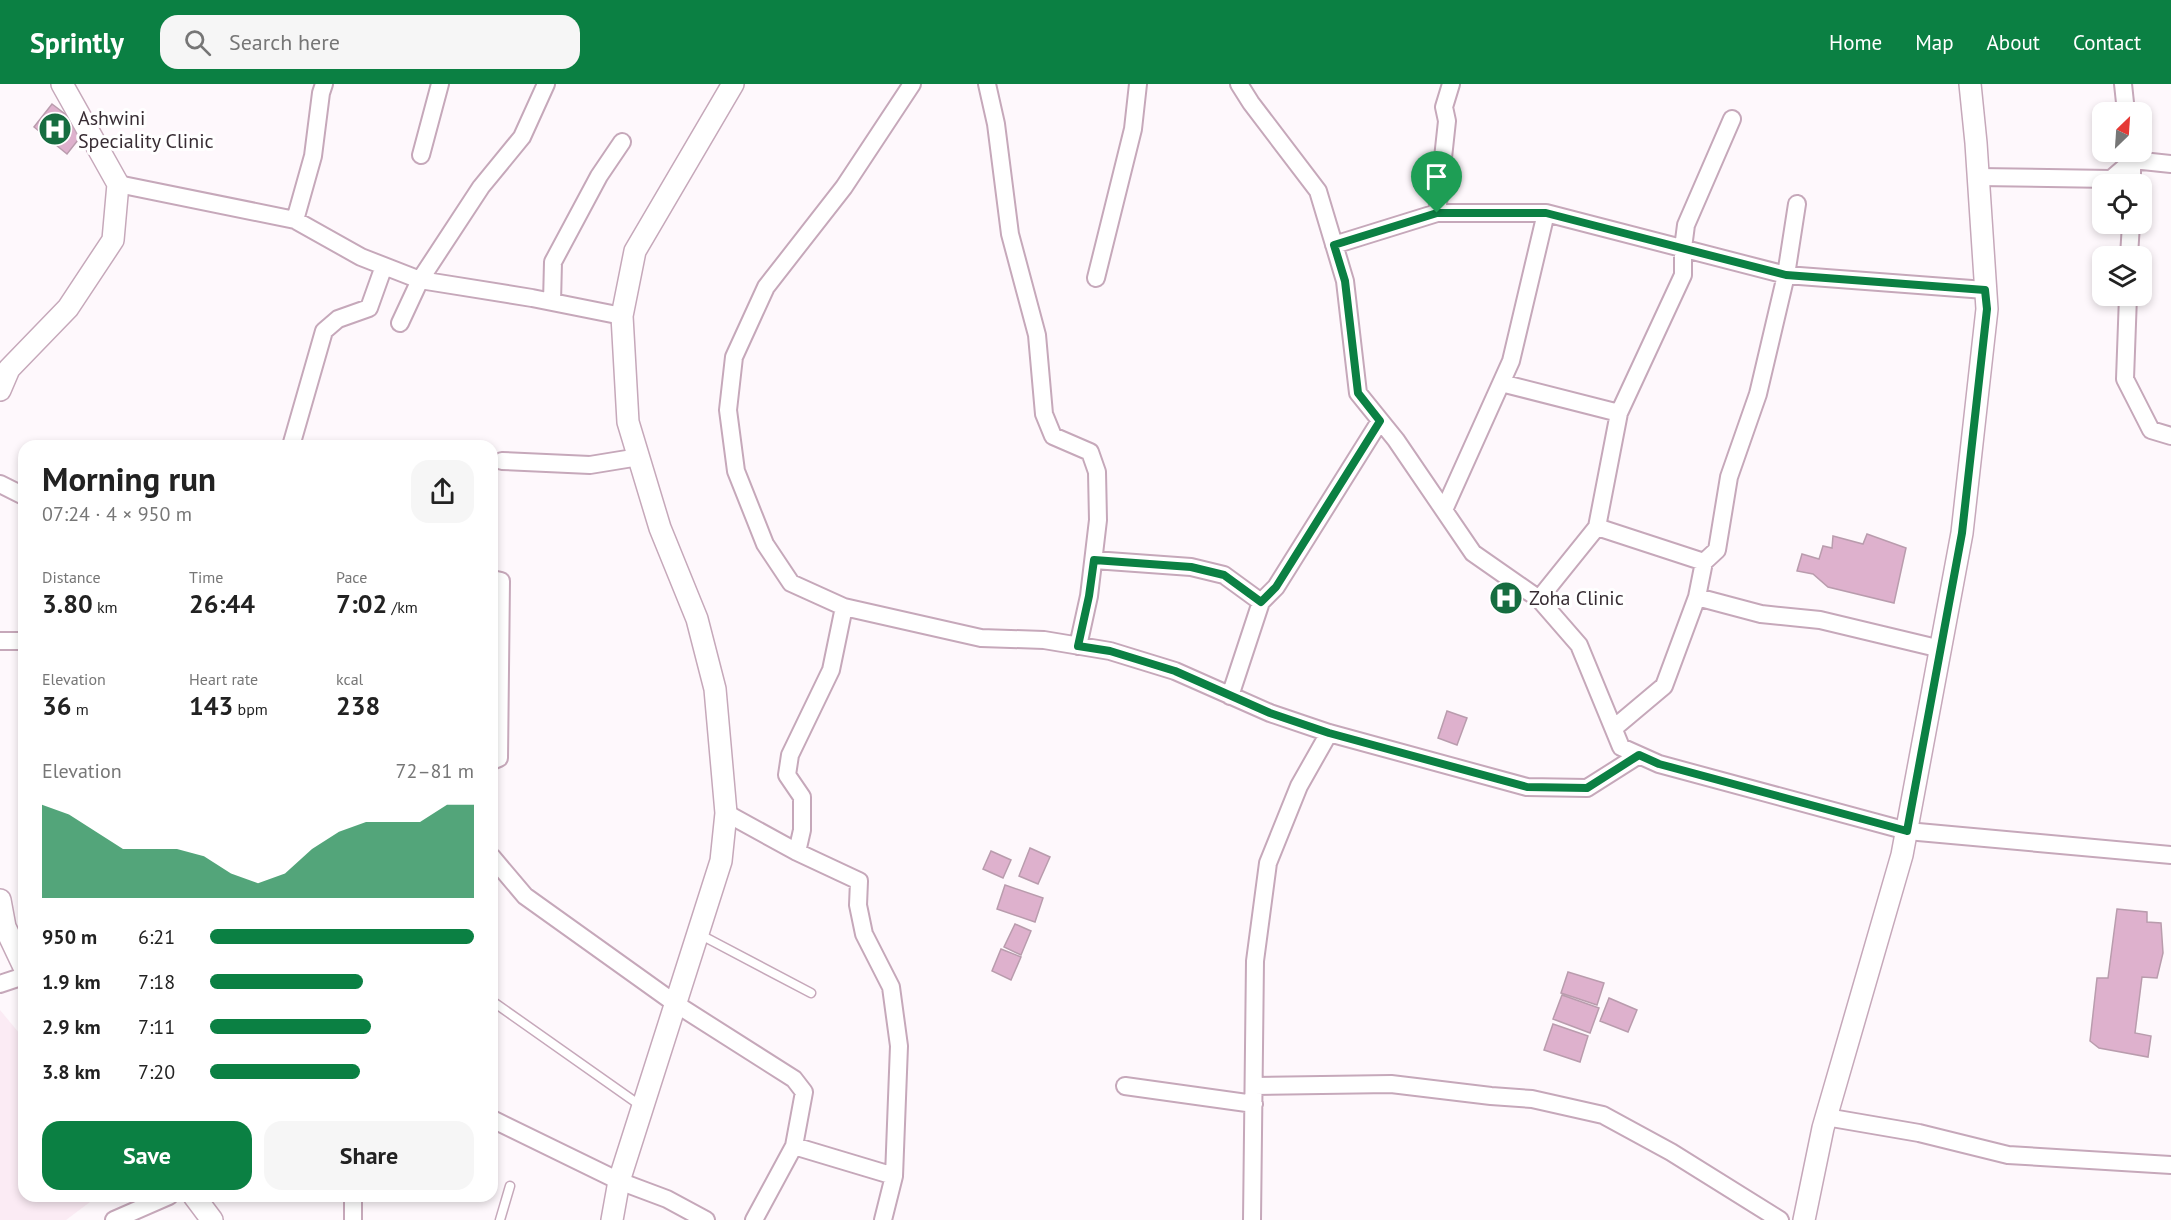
<!DOCTYPE html>
<html lang="en">
<head>
<meta charset="utf-8">
<style>
  body { margin:0; font-family:"PT Sans",sans-serif; background:#f6f6f6; color:#222; height:100vh; display:flex; flex-direction:column; font-size:22px; white-space:nowrap }
  * { box-sizing:border-box; margin:0 }
  p { font-size:20px; color:#767676 }
  .icon { flex:none; width:33px; height:33px; fill:none; stroke:currentColor; stroke-width:2; stroke-linecap:round; stroke-linejoin:round }
  .map { position:relative; flex:1; overflow:hidden }
  .sheet { position:absolute; left:18px; top:356px; width:480px; height:762px; display:flex; flex-direction:column; background:#fff; border-radius:18px; box-shadow:0 3px 9px #0003 }
  .sheet>* { flex:none }
  .needle { width:39px; rotate:25deg }
  .controls { position:absolute; left:2092px; top:18px; display:grid; gap:12px }
  .controls a { display:grid; place-items:center; width:60px; height:60px; border-radius:12px; background:#fff; box-shadow:0 3px 9px #0003; font-size:30px }
  .pin { position:absolute; display:grid; place-items:center; width:51px; height:51px; color:#fff; margin:-62px -26px; border-radius:50% 50% 50% 0; rotate:-45deg; box-shadow:0 0 6px #0007 }
  .pin .icon { rotate:45deg }
  .round { display:grid; place-items:center; flex:none; width:63px; height:63px; border-radius:18px; background:#f6f6f6 }
  .head { display:flex; align-items:center; justify-content:space-between; height:102px; padding:0 24px }
  h1 { font-size:33px; font-weight:800; line-height:45px }
  .stats { display:grid; grid-template-columns:repeat(3,1fr); gap:9px; height:102px; padding:6px 24px }
  .stats div { display:grid; align-content:center }
  .stats b { font-size:26px; font-weight:800 }
  .stats small { font-size:16px; font-weight:400 }
  .stats p { font-size:16px }
  .chart { height:168px; padding:12px 24px }
  .chart p { display:flex; justify-content:space-between }
  .chart svg { width:100%; height:108px; margin-top:6px; fill:#0b8043; opacity:.7 }
  .cta { display:flex; gap:12px; margin-top:auto; padding:12px 24px }
  .cta a { flex:1; height:69px; border-radius:18px; background:#0b8043; color:#fff; font-size:24px; font-weight:800; line-height:69px; text-align:center }
  .cta a+a { background:#f6f6f6; color:#222 }
  ul { padding:0 24px; list-style:none; font-size:20px }
  li { display:grid; grid-template-columns:96px 72px 1fr; align-items:center; height:45px }
  li i { height:15px; border-radius:8px; background:#0b8043 }
  header { display:flex; align-items:center; gap:36px; box-sizing:border-box; height:84px; padding:0 30px; background:#0b8043; color:#fff }
  header strong { font-size:28px }
  nav { display:flex; gap:33px; margin-inline-start:auto; font-size:21px }
  .search { width:420px; height:54px; background:#f6f6f6; display:flex; align-items:center; gap:15px; box-sizing:border-box; padding:0 21px; border-radius:18px; color:#767676; font-size:22px }
  .map>svg:first-child { display:block }
</style>
</head>
<body>
<header>
<strong>Sprintly</strong>
<div class="search"><svg class="icon" aria-label="search" viewBox="0 0 24 24"><circle cx="10" cy="10" r="6"/><path d="M15 15l6 6"/></svg>Search here</div>
<nav><a>Home</a><a>Map</a><a>About</a><a>Contact</a></nav>
</header>
<div class="map">
<svg width="2171" height="1136" viewBox="0 0 2171 1136">
  <rect width="100%" height="100%" fill="#fef8fc"/>
  <!-- built -->
  <path fill="#fbebf4" d="M0 926 24 955V1112H98L66 1136H0Z"/>
  <!-- building -->
  <path fill="#deb1cd" stroke="#b99cad" stroke-width="1.5" d="M52 20 86 46 67 70 34 43Z
    M1867 450 1906 464 1894 519 1828 503 1813 490 1797 487 1802 470 1819 475 1823 462 1832 464 1833 452 1863 460Z
    M1447 627 1467 634 1457 661 1438 654Z
    M1030 764 1050 773 1038 800 1019 792Z
    M991 767 1011 776 1003 794 983 785Z
    M1005 801 1043 814 1035 838 997 825Z
    M2117 825 2147 828V838L2161 839 2163 869 2157 894 2142 893 2135 949 2151 952 2148 973 2099 964 2090 957 2097 894H2108Z
    M1015 840 1031 847 1021 871 1004 863Z
    M1001 865 1021 873 1011 896 992 887Z
    M1568 888 1604 899 1597 921 1561 909Z
    M1562 911 1599 924 1590 949 1553 935Z
    M1609 914 1637 926 1628 948 1600 937Z
    M1553 940 1588 952 1580 978 1544 966Z"/>
  <g fill="none" stroke-linecap="round" stroke-linejoin="round">
    <!-- service casing -->
    <g stroke="#c6a8ba" stroke-width="11">
      <path id="service" d="M699 850 811 909
        M492 917 641 1022
        M500 1136 510 1102"/>
    </g>
    <!-- minor casing -->
    <g stroke="#c6a8ba" stroke-width="20">
      <path id="minor" d="M912 0 844 103 766 203 734 273 728 326 736 387 765 460 791 499 844 523 981 554 1044 556 1110 567 1175 587 1270 629 1329 649 1527 703 1587 704 1639 671
        M987 0 996 40 1010 150 1037 251 1044 330 1053 352 1090 368 1097 388 1098 436 1089 512 1078 562
        M1239 0 1251 19 1318 107 1345 197 1358 309 1396 356 1473 469 1539 515 1579 561 1621 663 1659 680 1907 747 2171 771
        M2123 0 2126 28
        M421 71 440 0
        M1978 93 2111 95 2133 76 2171 80
        M118 100 295 136 361 173 420 196 532 214 622 232
        M2132 100V71
        M1437 129 1447 37 1444 23 1451 0
        M295 136 313 72 321 9 324 0
        M1334 161 1437 129H1546L1786 191 1985 206
        M2129 172 2131 140
        M1096 194 1133 45 1138 0
        M2128 212 2125 295 2151 346 2171 352
        M552 218 553 178 599 92 622 58
        M400 239 420 196 481 103 522 53 546 0
        M1501 299 1619 329
        M291 362 324 247 338 235 369 224 384 182
        M502 377 590 381 639 373
        M0 400 24 412
        M1444 426 1511 277 1546 129
        M1597 443 1704 478
        M1094 476 1191 483 1224 491 1261 518
        M492 495 501 497 499 674 492 677
        M1697 513 1761 530 1820 536 1941 565
        M1539 515 1597 443 1619 329 1683 191V164L1686 141 1732 35
        M0 557H24
        M1230 612 1261 518 1276 503 1380 337
        M1614 644 1664 602 1697 513 1704 478 1717 466 1729 393 1758 310 1786 191 1797 120
        M726 729 797 768 859 797 858 821 864 850 891 903 899 962 894 1092 883 1136
        M797 768 802 746V713L787 691 790 671 831 586 844 523
        M492 773 525 812 676 920 794 995 804 1008 794 1062 754 1136
        M0 900 24 892
        M1125 1002 1254 1020
        M1255 1002 1391 1000 1491 1012 1532 1015 1603 1031 1671 1068 1780 1136
        M1826 1033 1919 1049 2008 1071 2171 1081
        M492 1035 619 1097 667 1115 706 1136
        M794 1062 894 1092
        M114 1136 169 1112
        M353 1136V1112
        M1252 1136 1255 877 1268 779 1299 702 1329 649"/>
    </g>
    <!-- tertiary casing -->
    <g stroke="#c6a8ba" stroke-width="24">
      <path id="tertiary" d="M0 306 9 285 68 224 113 156 118 100 62 0
        M0 816 5 843 24 883
        M194 1112 212 1136
        M612 1136 619 1097 721 777 726 729 715 605 697 535 660 444 628 338 622 232 635 167 733 0
        M1804 1136 1823 1044 1902 771 1962 449 1987 225 1976 59 1970 0"/>
    </g>
    <!-- service -->
    <use href="#service" stroke="#fff" stroke-width="8"/>
    <!-- minor -->
    <use href="#minor" stroke="#fff" stroke-width="16"/>
    <!-- tertiary -->
    <use href="#tertiary" stroke="#fff" stroke-width="21"/>
  </g>
  <g fill="none" stroke-linecap="round" stroke-linejoin="round">
    <!-- route casing -->
    <g stroke="#fff" stroke-width="12">
      <path id="route" d="M1437 129H1546L1786 191 1985 206 1987 225 1962 449 1907 747 1659 680 1639 671 1587 704 1527 703 1329 649 1270 629 1175 587 1110 567 1078 562 1089 512 1094 476 1191 483 1224 491 1261 518 1276 503 1380 337 1358 309 1345 197 1334 161Z"/>
    </g>
    <!-- route -->
    <use href="#route" stroke="#0b8043" stroke-width="8"/>
  </g>
  <!-- icons -->
  <defs>
    <g id="hospital-disc" transform="scale(1.725)"><circle r="9.5" fill="#166d40" stroke="#fff"/><path d="M-5-5h3v3.5h4V-5h3V5h-3V1.5h-4V5h-3Z" fill="#fff"/></g>
  </defs>
  <g fill-rule="evenodd">
    <use href="#hospital-disc" x="55" y="45"/>
    <use href="#hospital-disc" x="1506" y="514"/>
  </g>
  <g text-anchor="middle" stroke-width="6" stroke-linejoin="round" paint-order="stroke">
    <!-- poi labels -->
    <g font-size="20" fill="#382d34" stroke="#fff" text-anchor="start">
      <text x="78" y="41">Ashwini<tspan x="78" dy="23">Speciality Clinic</tspan></text>
      <text x="1529" y="521">Zoha Clinic</text>
    </g>
  </g>
</svg>
<div class="controls">
<a><svg class="needle" viewBox="-14 -14 28 28"><path d="M0-13l5 13h-10z" fill="#e53935"/><path d="M0 13l5-13h-10z" fill="#767676"/></svg></a>
<a><svg class="icon" aria-label="locate" viewBox="0 0 24 24"><circle cx="12" cy="12" r="6"/><path d="M12 2v4M12 18v4M2 12h4M18 12h4"/></svg></a>
<a><svg class="icon" aria-label="layers" viewBox="0 0 24 24"><path d="M12 4l9 5-9 5-9-5zM3 14l9 5 9-5"/></svg></a>
</div>
<div class="pin" style="left:1437px;top:129px;background:#1e9e55"><svg class="icon" aria-label="arrive" viewBox="0 0 24 24"><path d="M6 21V4h12l-3 4 3 4H6"/></svg></div>
<section class="sheet">
<div class="head"><div><h1>Morning run</h1><p>07:24 · 4 × 950 m</p></div><a class="round"><svg class="icon" aria-label="share" viewBox="0 0 24 24"><path d="M12 15V3M7 8l5-5 5 5M5 13v7h14v-7"/></svg></a></div>
<div class="stats">
<div><p>Distance</p><b>3.80<small> km</small></b></div>
<div><p>Time</p><b>26:44</b></div>
<div><p>Pace</p><b>7:02<small> /km</small></b></div>
</div>
<div class="stats">
<div><p>Elevation</p><b>36<small> m</small></b></div>
<div><p>Heart rate</p><b>143<small> bpm</small></b></div>
<div><p>kcal</p><b>238</b></div>
</div>
<div class="chart"><p><span>Elevation</span>72–81 m</p>
<svg viewBox="0 0 160 44" preserveAspectRatio="none"><path d="M0 44V6L10 10L20 17L30 24L40 24L50 24L60 27L70 34L80 38L90 34L100 24L110 17L120 13L130 13L140 13L150 6L160 6V44z"/></svg>
</div>
<ul>
<li><b>950 m</b>6:21<i style="width:100%"></i></li>
<li><b>1.9 km</b>7:18<i style="width:58%"></i></li>
<li><b>2.9 km</b>7:11<i style="width:61%"></i></li>
<li><b>3.8 km</b>7:20<i style="width:57%"></i></li>
</ul>
<div class="cta"><a>Save</a><a>Share</a></div>
</section>
</div>
</body>
</html>
